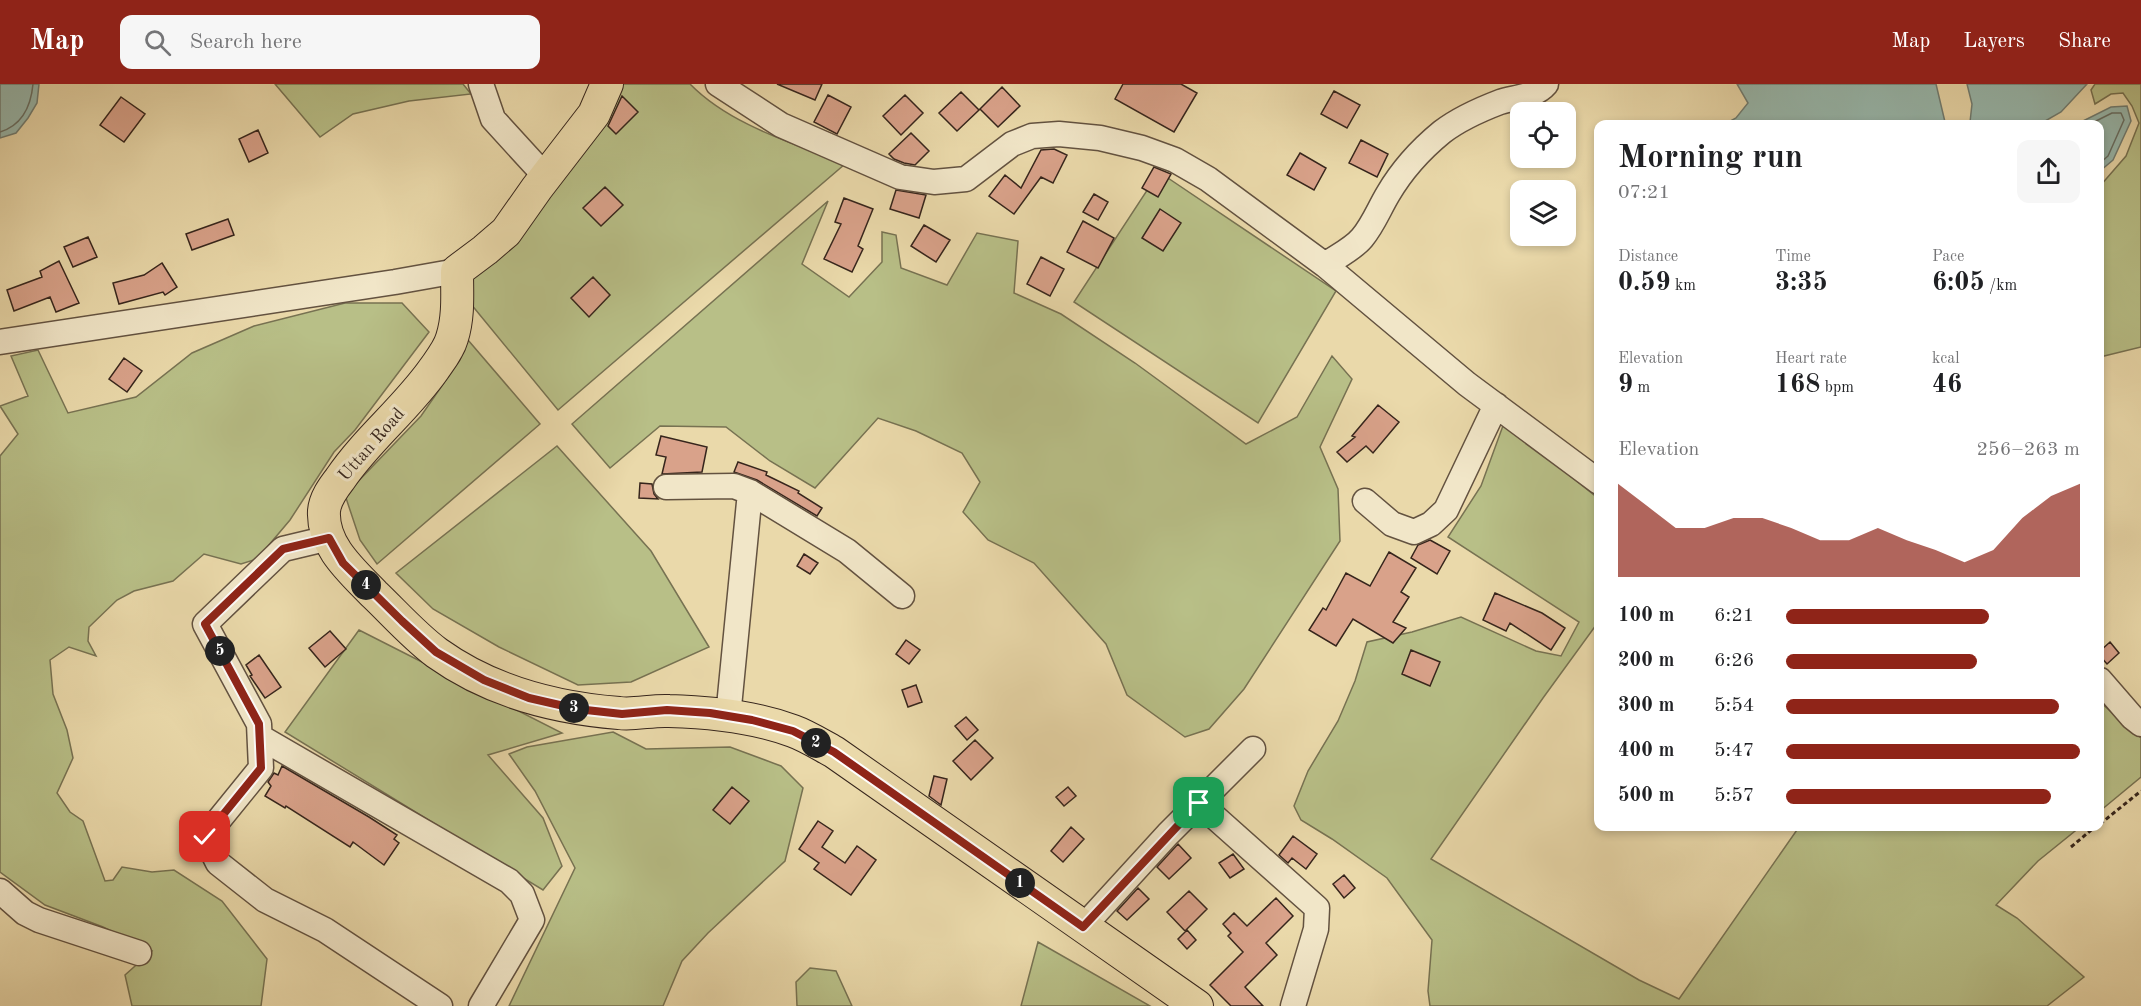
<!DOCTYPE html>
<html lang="en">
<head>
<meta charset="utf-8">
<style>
  body { margin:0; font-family:"Old Standard TT",serif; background:#f6f6f6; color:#202124; height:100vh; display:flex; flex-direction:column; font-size:22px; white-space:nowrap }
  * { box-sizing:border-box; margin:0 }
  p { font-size:20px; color:#757577 }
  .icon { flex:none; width:33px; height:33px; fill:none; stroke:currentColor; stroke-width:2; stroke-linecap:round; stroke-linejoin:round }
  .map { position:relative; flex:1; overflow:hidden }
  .side { position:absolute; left:1594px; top:36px; width:510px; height:711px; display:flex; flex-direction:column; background:#fff; border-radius:12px; box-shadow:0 3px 9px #0003 }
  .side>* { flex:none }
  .tools { position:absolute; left:1510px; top:18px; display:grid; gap:12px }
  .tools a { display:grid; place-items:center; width:66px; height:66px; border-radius:12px; background:#fff; box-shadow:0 3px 9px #0003; font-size:30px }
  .pin { position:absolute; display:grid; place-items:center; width:51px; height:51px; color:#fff; margin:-26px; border-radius:12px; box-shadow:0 3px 9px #0006 }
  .km { position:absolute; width:30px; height:30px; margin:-15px; border-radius:50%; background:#222; color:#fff; font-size:16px; line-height:30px; text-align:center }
  .round { display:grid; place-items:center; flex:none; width:63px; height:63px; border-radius:12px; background:#f6f6f6 }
  .summary { display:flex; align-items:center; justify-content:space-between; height:102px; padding:0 24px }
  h1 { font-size:33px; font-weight:800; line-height:45px }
  .metrics { display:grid; grid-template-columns:repeat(3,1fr); gap:9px; height:102px; padding:6px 24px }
  .metrics div { display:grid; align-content:center }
  .metrics b { font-size:26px; font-weight:800 }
  .metrics small { font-size:16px; font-weight:400 }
  .metrics p { font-size:16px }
  .chart { height:168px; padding:12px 24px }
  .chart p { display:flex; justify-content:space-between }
  .chart svg { width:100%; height:108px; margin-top:6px; fill:#8f2418; opacity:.7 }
  ul { padding:0 24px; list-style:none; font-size:20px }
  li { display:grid; grid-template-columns:96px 72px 1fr; align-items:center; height:45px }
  li i { height:15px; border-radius:8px; background:#8f2418 }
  header { display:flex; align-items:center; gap:36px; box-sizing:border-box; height:84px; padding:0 30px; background:#8f2418; color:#fff }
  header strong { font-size:28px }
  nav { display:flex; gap:33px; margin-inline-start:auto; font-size:21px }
  .search { width:420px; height:54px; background:#f6f6f6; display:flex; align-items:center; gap:15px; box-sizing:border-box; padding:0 21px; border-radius:12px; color:#757577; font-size:22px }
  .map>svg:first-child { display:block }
</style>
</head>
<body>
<header>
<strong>Map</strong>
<div class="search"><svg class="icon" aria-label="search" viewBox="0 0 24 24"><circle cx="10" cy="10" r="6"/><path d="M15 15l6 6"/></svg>Search here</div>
<nav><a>Map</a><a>Layers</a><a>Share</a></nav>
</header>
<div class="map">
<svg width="2141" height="922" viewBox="0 0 2141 922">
  <rect width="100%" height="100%" fill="#ead9aa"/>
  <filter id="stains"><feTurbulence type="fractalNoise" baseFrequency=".00333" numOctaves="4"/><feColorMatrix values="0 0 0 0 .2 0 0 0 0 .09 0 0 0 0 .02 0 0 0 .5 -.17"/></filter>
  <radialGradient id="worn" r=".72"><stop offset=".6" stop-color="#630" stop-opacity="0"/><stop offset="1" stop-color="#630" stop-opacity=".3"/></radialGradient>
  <!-- green -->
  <path fill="#b8bf87" stroke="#777252" stroke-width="1.5" d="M275 0H463L471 10 409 17 353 30 320 53Z
    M616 0H690C730 41 793 59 845 80L558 326 466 214 475 187Z
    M2095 0H2141V263L2100 273V102L2126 72 2139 39 2132 22 2123 9 2111 10 2095 20 2091 6Z
    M1159 88 1336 207 1258 339 1074 218Z
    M828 117 802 180 849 213 882 178V148L896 151 901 184 947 201 977 149 1018 157 1014 209 1061 230 1135 279 1246 360 1297 333 1332 272 1352 295 1320 363 1338 405 1340 457 1244 605 1209 645 1185 653 1127 611 1106 560 1034 479 988 456 963 428 980 398 962 369 916 347 878 334 815 404 770 377 726 343 660 342 610 384 572 340Z
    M345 219H402L429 248 355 346 334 368 290 436 257 475 241 480 204 470 173 497 134 507 117 516 89 543 88 557 96 572 69 563 50 576 53 610 67 646 73 674 57 709 70 728 83 737 105 797 113 796 122 783 152 788 174 786 222 817 267 875 261 922H132L125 891 152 867 103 843 45 821 0 788V372L18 350 0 322 28 312 11 272 38 266 68 329 136 313 192 269 254 242Z
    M468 256 540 340 377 480 360 456 345 411 421 332 448 293Z
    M1504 339 1599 415V537L1543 614 1431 775 1639 896 1679 915 1799 743H2080L2038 777 1996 821 2017 834 2084 893 2047 922H1430L1428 907 1432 856 1387 794 1332 755 1301 736 1294 722 1308 687 1338 637 1355 597 1367 558 1412 548 1461 533 1536 567 1561 572 1579 538 1448 453 1481 402Z
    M557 362 651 467 709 563 631 598 578 601 499 563 433 525 396 489Z
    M359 546 562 649 488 671 543 734 562 782 543 806 285 648Z
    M2100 618 2141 654V693L2100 727Z
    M613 648 646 665 730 663 781 682 803 704 785 777 708 849 682 877 663 922H509L575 784 535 707 509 670 527 663Z
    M1038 858 1150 922H1021Z
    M810 884 836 887 852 922H797L796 898Z"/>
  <!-- water -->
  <path fill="#98b9ae" stroke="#717e74" stroke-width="1.5" d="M0 0H39L37 19 28 34 16 49 0 54Z
    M1737 0H1936L1945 38 1948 40H1725L1736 34 1748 19Z
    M1967 0H2087L2061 28 2040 40H1968L1970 38 1972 20Z
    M2127 22 2131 37 2113 76 2100 87V40H2077L2111 23Z"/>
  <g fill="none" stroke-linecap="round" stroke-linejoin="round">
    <!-- shore -->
    <path stroke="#676f65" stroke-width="1.5" d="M2090 40 2112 29H2121L2124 36 2108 72 2100 79
      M0 48C23 41 31 22 33 0"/>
  </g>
  <!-- building -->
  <path fill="#d9a28a" stroke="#36251c" stroke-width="1.5" d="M777 0H822L815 16Z
    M1123 0H1181L1197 9 1174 48 1115 15Z
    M1002 3 1020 22 998 43 980 25Z
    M1334 7 1360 21 1347 44 1321 30Z
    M961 8 979 26 957 47 939 29Z
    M828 11 851 23 837 50 814 38Z
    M905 11 923 29 901 51 883 32Z
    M622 12 638 28 616 50 608 42Z
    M121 13 145 30 124 58 100 41Z
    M258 46 268 69 249 78 239 55Z
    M911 49 929 67 915 81 904 79 894 75 889 70Z
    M1361 56 1388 70 1377 93 1349 79Z
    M1054 65 1067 71 1053 99 1041 93 1014 130 989 112 1005 91 1021 104 1041 66Z
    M1300 69 1326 84 1314 106 1287 91Z
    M1154 83 1171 90 1158 113 1142 104Z
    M605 103 623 121 601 142 583 124Z
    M896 106 926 111 919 134 890 125Z
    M1094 110 1108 118 1098 136 1083 128Z
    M844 114 873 125 858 162 863 165 852 188 824 175 841 140 835 138Z
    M1160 125 1181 139 1163 167 1142 154Z
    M228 135 234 151 192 166 186 150Z
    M1083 137 1114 154 1098 184 1067 168Z
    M924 141 950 156 936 178 911 162Z
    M88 153 97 173 73 183 64 163Z
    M1041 173 1064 185 1050 212 1027 200Z
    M59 177 79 219 56 228 50 213 14 227 7 206 42 193 40 187Z
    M162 179 177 203 165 211 163 208 119 220 113 199 144 191Z
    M593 193 610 211 589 233 571 214Z
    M124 274 142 287 127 308 109 295Z
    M1378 321 1399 338 1373 369 1366 362 1347 378 1337 368 1355 353 1352 352Z
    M661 352 707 363 702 388 662 390 666 373 656 371Z
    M738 378 767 388 766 391 799 407 798 409 822 424 817 432 757 396 734 388Z
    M640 399 652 400 654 410 658 415 639 414Z
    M1430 456 1450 467 1437 490 1411 474 1418 461Z
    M1389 468 1416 484 1401 508 1409 513 1393 538 1406 544 1393 559 1353 535 1336 562 1309 546 1323 524 1326 526 1346 489 1370 502Z
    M804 470 818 479 810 490 797 482Z
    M1495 509 1542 529 1565 544 1551 566 1510 539 1506 547 1483 536Z
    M330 547 346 565 325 583 309 564Z
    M906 556 920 566 909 580 896 570Z
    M2110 558 2119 569 2107 580 2100 572V567Z
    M1411 566 1440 578 1430 602 1402 590Z
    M259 571 281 603 265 614 250 592 252 591 246 581Z
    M916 601 922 618 908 623 902 606Z
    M966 633 978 646 967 656 955 642Z
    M975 656 993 674 971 696 953 677Z
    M282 682 369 733 397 751 394 755 399 759 384 781 353 758 350 763 286 722 285 724 265 712 271 702 268 698 274 689 278 691Z
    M934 692 947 695 941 721 929 712Z
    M732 703 749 717 730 740 713 726Z
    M1068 703 1076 712 1064 722 1056 713Z
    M818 737 833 747 822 763 845 779 857 762 876 776 851 811 814 785 819 779 799 765Z
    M1071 743 1084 755 1063 778 1051 767Z
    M1293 752 1317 770 1306 785 1292 774 1288 779 1279 771Z
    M1178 760 1191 774 1169 795 1157 783Z
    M1233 770 1244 785 1230 794 1219 779Z
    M1344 791 1355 804 1344 814 1333 800Z
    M1138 804 1149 815 1127 836 1117 827Z
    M1189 807 1207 825 1185 847 1167 828Z
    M1276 814 1293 832 1266 859 1277 871 1245 903 1263 922H1231L1210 901 1243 868 1228 852 1231 849 1223 840 1234 829 1247 842Z
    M1187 846 1196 856 1187 865 1178 855Z"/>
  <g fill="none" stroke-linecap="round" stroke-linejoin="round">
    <!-- minor casing -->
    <g stroke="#635240" stroke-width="27">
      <path id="minor" d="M481 0 493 35 546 93
        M718 0 781 41 900 93 934 98 966 95 1012 60 1032 52 1059 50 1100 54 1142 64 1175 76 1208 95 1325 181
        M1546 0C1535 13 1515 13 1500 18 1479 26 1459 35 1442 48 1420 66 1402 86 1388 110 1379 125 1373 141 1362 154 1353 165 1336 173 1325 181L1467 300 1599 398
        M0 258 395 198 457 187
        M666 403 734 402 750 408 847 467 902 512
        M1365 417 1392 440 1414 448 1431 440 1446 426 1496 321
        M329 454 283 465 205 540 259 640 261 684 205 753 218 779 265 816 325 846 440 922
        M2100 596 2132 633 2141 640
        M728 633 750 408
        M260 653 509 797 522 810 532 836 481 922
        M1199 719 1317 824 1316 845 1293 922
        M0 807 25 829 39 836 139 869
        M1083 843 1168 750 1253 665"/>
    </g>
    <!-- major casing -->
    <g stroke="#36251c" stroke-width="34">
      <path id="major" d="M607 0 594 30 537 104 506 148 485 166 457 187C457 209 459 232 452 254 449 265 441 275 434 285 406 325 367 355 340 395 333 404 325 415 324 427 322 462 352 487 374 510 394 529 414 552 437 569 490 607 555 624 619 629 635 631 652 626 669 627 709 628 755 633 793 647 807 652 821 661 834 668L1197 922"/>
    </g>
    <!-- path -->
    <path stroke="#36251c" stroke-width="3" stroke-dasharray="4.5 3" stroke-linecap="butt" d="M2100 740 2141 707
      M2071 763 2096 742"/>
    <!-- minor -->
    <use href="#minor" stroke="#f1e6c8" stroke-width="24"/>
    <!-- major -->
    <use href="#major" stroke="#ead9aa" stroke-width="32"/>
  </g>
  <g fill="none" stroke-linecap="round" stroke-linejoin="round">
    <!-- route casing -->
    <g stroke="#fff" stroke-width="12">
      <path id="route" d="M205 753 261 684 259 640 205 540 283 465 329 454 343 479 402 537 436 568 484 596 529 614 577 625 622 630 667 626 710 629 752 636 793 647 834 668 1083 843 1199 719"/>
    </g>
    <!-- route -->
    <use href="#route" stroke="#8f2418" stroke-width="8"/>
  </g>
  <g text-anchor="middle" stroke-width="6" stroke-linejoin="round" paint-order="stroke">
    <!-- street labels -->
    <g font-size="18" fill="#36251c" stroke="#f1e6c8">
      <text transform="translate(371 360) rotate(-49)" y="6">Uttan Road</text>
    </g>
  </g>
  <rect width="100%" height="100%" filter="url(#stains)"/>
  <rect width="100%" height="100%" fill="url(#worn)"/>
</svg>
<div class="tools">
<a><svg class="icon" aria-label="locate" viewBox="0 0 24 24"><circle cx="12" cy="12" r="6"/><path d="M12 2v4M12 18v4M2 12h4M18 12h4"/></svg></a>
<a><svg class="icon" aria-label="layers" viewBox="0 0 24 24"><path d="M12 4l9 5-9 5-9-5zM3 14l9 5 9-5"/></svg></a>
</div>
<div class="pin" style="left:1199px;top:719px;background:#1e9e55"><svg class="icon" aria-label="arrive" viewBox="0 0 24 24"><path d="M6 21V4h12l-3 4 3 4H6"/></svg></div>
<div class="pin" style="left:205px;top:753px;background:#d93025"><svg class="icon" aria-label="check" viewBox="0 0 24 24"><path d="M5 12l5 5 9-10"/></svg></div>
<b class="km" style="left:1020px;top:799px">1</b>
<b class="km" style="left:816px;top:659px">2</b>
<b class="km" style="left:574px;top:624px">3</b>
<b class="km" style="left:366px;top:501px">4</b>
<b class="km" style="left:220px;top:567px">5</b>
<section class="side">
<div class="summary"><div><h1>Morning run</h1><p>07:21</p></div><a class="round"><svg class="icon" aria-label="share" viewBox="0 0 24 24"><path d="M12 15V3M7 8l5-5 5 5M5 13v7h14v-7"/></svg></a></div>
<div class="metrics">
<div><p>Distance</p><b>0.59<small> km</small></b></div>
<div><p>Time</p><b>3:35</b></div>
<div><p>Pace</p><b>6:05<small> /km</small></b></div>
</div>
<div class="metrics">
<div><p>Elevation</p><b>9<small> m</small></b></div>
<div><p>Heart rate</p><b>168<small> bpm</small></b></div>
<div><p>kcal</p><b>46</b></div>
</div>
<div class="chart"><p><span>Elevation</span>256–263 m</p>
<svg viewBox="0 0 160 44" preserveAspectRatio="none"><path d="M0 44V6L10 15L20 24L30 24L40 20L50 20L60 24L70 29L80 29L90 24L100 29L110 33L120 38L130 33L140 20L150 11L160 6V44z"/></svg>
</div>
<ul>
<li><b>100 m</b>6:21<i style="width:69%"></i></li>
<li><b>200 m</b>6:26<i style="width:65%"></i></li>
<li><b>300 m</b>5:54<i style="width:93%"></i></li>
<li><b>400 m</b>5:47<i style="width:100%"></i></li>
<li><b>500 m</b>5:57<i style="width:90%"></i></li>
</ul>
</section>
</div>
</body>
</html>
